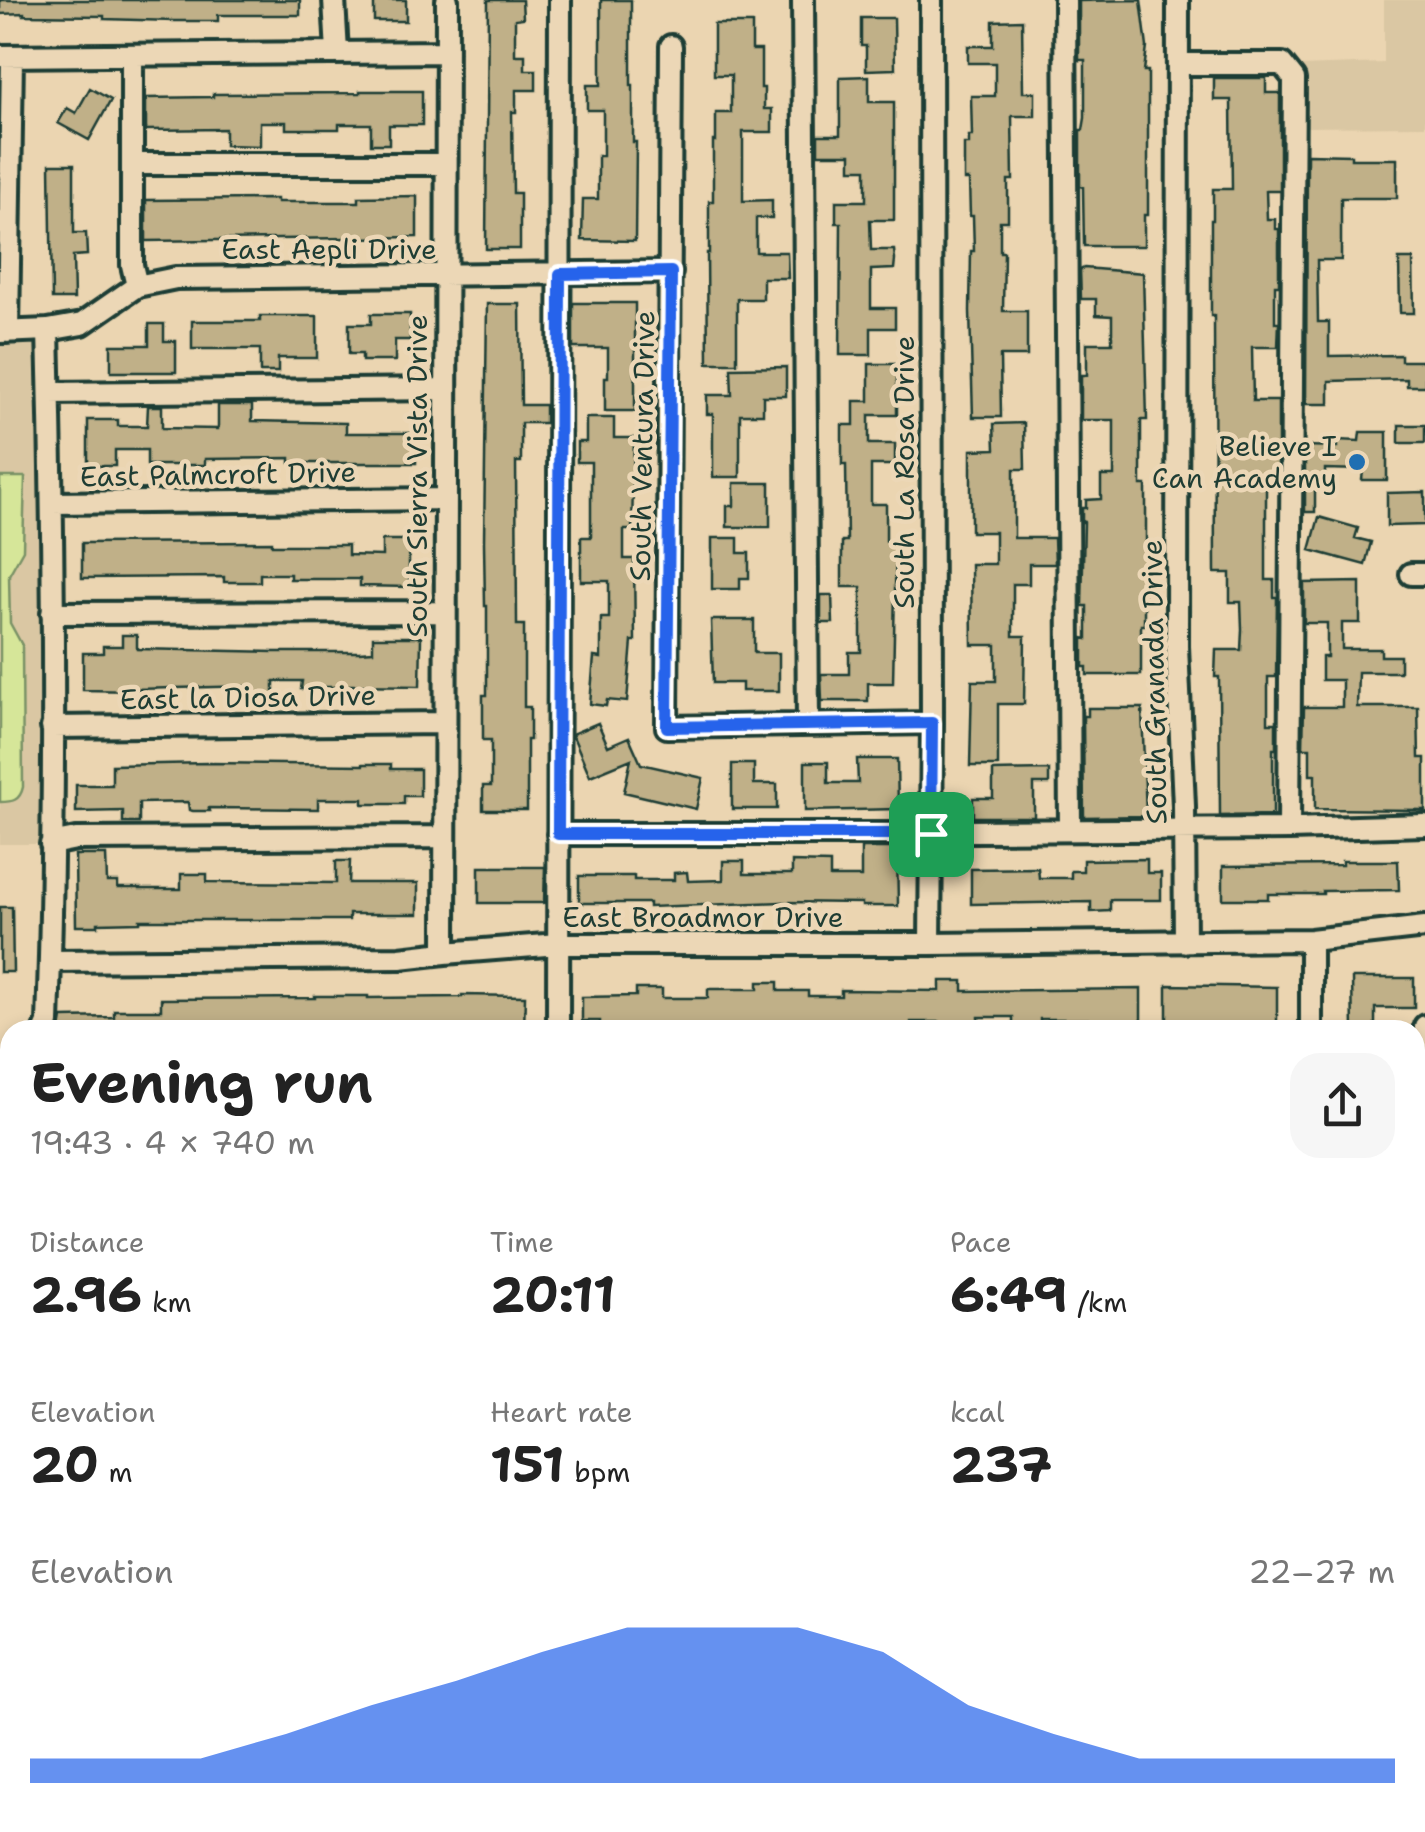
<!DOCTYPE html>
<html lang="en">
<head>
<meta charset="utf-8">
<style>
  body { margin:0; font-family:"Shantell Sans",sans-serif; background:#f6f6f6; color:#222; height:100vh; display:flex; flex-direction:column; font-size:38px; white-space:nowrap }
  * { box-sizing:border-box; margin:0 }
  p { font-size:32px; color:#767676 }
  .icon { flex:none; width:55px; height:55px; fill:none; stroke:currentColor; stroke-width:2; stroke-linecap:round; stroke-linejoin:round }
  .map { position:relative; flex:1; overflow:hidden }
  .details { position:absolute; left:0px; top:1020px; width:1425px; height:812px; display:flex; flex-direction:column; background:#fff; border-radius:30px 30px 0 0; box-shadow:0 5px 15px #0003 }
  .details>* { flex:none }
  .pin { position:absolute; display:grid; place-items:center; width:85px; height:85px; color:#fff; margin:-42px; border-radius:20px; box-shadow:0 5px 15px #0006 }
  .round { display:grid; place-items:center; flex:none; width:105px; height:105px; border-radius:30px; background:#f6f6f6 }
  .headline { display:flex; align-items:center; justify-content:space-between; height:170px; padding:0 30px }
  h1 { font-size:55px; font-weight:700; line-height:75px }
  .stats { display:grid; grid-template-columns:repeat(3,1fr); gap:15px; height:170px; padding:10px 30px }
  .stats div { display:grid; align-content:center }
  .stats b { font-size:50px; font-weight:700 }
  .stats small { font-size:28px; font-weight:400 }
  .stats p { font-size:28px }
  .chart { height:280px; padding:20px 30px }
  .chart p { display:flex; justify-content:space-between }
  .chart svg { width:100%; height:180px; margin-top:10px; fill:#2563eb; opacity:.7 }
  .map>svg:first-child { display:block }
</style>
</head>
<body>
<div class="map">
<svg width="1425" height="1832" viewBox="0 0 1425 1832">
  <rect width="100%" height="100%" fill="#ebd5b1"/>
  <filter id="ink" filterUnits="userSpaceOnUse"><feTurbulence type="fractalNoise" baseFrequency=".01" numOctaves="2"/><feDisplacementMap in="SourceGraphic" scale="20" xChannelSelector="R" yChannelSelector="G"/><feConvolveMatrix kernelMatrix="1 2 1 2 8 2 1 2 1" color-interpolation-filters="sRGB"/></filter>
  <g filter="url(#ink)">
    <!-- built -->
    <path fill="#dac7a3" d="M1384 0H1425V126L1300 127V66L1384 63Z
      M48 330 51 844H0V332Z"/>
    <!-- green -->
    <path fill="#d6e699" stroke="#7a9266" stroke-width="2.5" d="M0 477H25L23 550 9 575 10 623 22 645 23 787C20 801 12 802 0 802Z"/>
    <!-- building -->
    <path fill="#c0b088" stroke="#1f3d34" stroke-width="2.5" d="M0 0H300V15H218V21H174L104 19V16L24 15V13L0 14Z
      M374 0H406V21H374Z
      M488 0H522L523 18 515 19V55H525V70H536V90H516V112H512L513 193H520V249H486Z
      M601 0H631V85H633V142H636L635 241 582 240 583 199H598V156H603V110H587V85H601Z
      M1141 0 1147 47 1144 71H1148V215H1144V246H1084L1083 187 1080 186V130H1083L1085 118V60H1079V1Z
      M861 18H894L895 69 866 70V46H861Z
      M1022 20 1023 92H1035V116H1012L1013 180H1008V221H1000V252H1004L1003 311H1027V356H1000L1001 417H973L970 311 971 251H974L973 216H970L969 180H964V144H969V136H972L971 96H995V63H968V46H993V21Z
      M714 24H752V50H761V88H764V109H772V132H743V201L772 200V218H756V252H787L788 278H763V299H737V363H708L707 253H709V201H713V141H716V113H731V75H714Z
      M869 76V102H894V220H870L871 250H894L895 260 894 269 871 270V308H895V328H871V355H840L841 223H836V201H866V169H851V154H818V135H840V77Z
      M1214 78H1266V93H1280V191H1266L1267 219H1275V229H1279V285H1275V322H1279L1278 347H1252L1253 401H1278V472H1266V580H1274V597H1277L1276 677H1268V723H1276V749H1273V815L1220 816 1219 677H1215L1216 650H1241L1242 629 1241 602H1230V573H1215L1214 316H1211V220H1213V189H1232L1231 100H1214Z
      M90 88 111 100 89 140 58 123 67 108 76 113Z
      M360 91H422V125H389V144H371V124H339V129H286V122H260V146L225 145V129L146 130V98L213 97V94L360 93Z
      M1307 154 1351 155V159H1397V198H1341V260H1317L1318 322H1329V356L1401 355V361H1425V386H1407V379L1329 381V404H1306Z
      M50 164H74V233H86L87 255 73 256 74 299H52Z
      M417 196V237L146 241V200L277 199V202H359V197Z
      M1399 259H1413L1414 313H1400Z
      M1084 268 1143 273 1147 420H1141V485H1146V572H1144V625H1141V675H1087V667H1083V638L1087 639V606H1082L1084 522H1082V508H1086V500L1101 499V476H1114V420H1081V375H1087V343H1112V316L1096 315V299H1081L1080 270Z
      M573 303H635V411H605V377H608V348H573Z
      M487 304H520L521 405H545V423H521V462H516L517 625H524V707H530V740H527V810H483V786H491V740H483V695H487V606H485L484 542Z
      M371 314H410V340H395V361H362V354H349V324H371Z
      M260 316H317V358H278V372H260V349H192V321H260Z
      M149 324H164V341H176V372H111V345H149Z
      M869 364H897V415H869V444H895V465H871V504H886V541H896L893 683H868V701H822L821 674H849V652H861V587H842V541H847L846 465H842V425H854V401H869Z
      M786 367V396H763V414H740V477H713V414H707V395H732L731 368Z
      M218 405H252V421L346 423V433H416V463H290V458L205 459V465H147V450H115V466H88V420H118V426H147L148 406H162V428L218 429Z
      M586 418H614V438H634L632 530H624V559H634L635 641H632L627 702 607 700 606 706 590 704 594 657 601 658V618H609V581H581V537H591V462H577V442H586Z
      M1024 423 1025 469H1014V538H1054L1055 564H1029V584H1013V636H1025L1024 704H998V766H970L972 681H996V645H972L971 564H995V532H971V450L995 449 994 424Z
      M1399 425H1425V443H1399Z
      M1360 432H1387V480H1362L1363 470 1325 469V483H1315V512H1305V446L1337 447V440L1359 441Z
      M734 483H770V527H727V506H734Z
      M1425 492V525L1387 526V493Z
      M1319 517 1358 528 1355 538 1371 542 1365 565 1310 550Z
      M712 538H738V553H749V578H740V589H712Z
      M382 540H409V587L360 586V579H290V574H260V582H224V577L82 578V543L272 542V545H348V555L382 556Z
      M1360 582V623H1342V649H1381V656H1400V672H1358L1357 707H1418L1419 758H1425V810L1315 809V775H1310V748H1303L1304 707H1342V680H1322V657H1327V623H1304V583Z
      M821 595H832L833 623H821Z
      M711 620H754V653H779V691H742V683H713Z
      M122 635H137V649L274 652H359L373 651V637H421L420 686 350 685V687H323V690L301 689 302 681H274V698H251V686L136 689V691L83 690V653H103V646H122Z
      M1088 708H1142L1146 816 1084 817 1083 716H1088Z
      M598 723 608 746 629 737 641 764 703 778 696 809 624 792 631 759 590 776 572 734Z
      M857 759H897L898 809 805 811V762H828V783H858Z
      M208 763 363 765V764H391V769H420V796H404V804H363V799H318V809L209 808 210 811H193L189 810 188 802 139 803V823H123V811L76 812V785H112V765Z
      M732 764H754V784H777V809H732Z
      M1049 770V784H1034V817H973V798H993V771Z
      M861 848H897L898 906H862V903L782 902 649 907V903H579V876H634V880H674V873L687 872 688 881 723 880V861H744V874H792V862L830 863V877H861Z
      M75 855H106L107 882H118V888H140V889H181V874H207V882L336 883V861H350L349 883H418V914H349V920H140V922L98 923V926H76Z
      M1147 859V873H1161V900H1110V911L1091 912V902L971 904V869L1038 868 1039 878H1071V871H1083V860Z
      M1342 861H1398L1399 890 1323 891V894H1268V899H1223V866L1342 865Z
      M479 867H545L544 903H479Z
      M0 907H12L13 972H0Z
      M1352 978H1414V1008H1375V1030H1353Z
      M940 981H963V991L1141 989V1024H1088V1019H1040V1030H1013V1017H979V1025H940V1022H911V1025L871 1027 743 1025V1030H600V1021H582V997L636 996V989H662V998H708V989H758V982H778V991H808V996H841V990L940 991Z
      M1167 985 1277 987V1030H1230V1025H1167Z
      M462 995 525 996 524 1029 60 1030 62 1018 114 1017V1010H161V999L315 998V996H368V998L462 997Z"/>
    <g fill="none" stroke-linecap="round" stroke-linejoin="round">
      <!-- minor casing -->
      <g stroke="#1f3d34" stroke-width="28">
        <path id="minor" d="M334 0 337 53
          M803 0 808 725
          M1065 0 1070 830
          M1178 0 1177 646 1184 806 1185 942
          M671 46 667 727 932 723
          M132 55V265L137 286
          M0 56 447 52
          M132 164H446
          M0 332 48 330 82 324 137 286 176 278 671 272
          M8 332 12 56
          M50 393 445 389
          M52 503 445 499
          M1411 574H1425
          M52 613 445 612
          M52 727 445 723
          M1289 829 1425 825
          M558 834H931L969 831 1289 829 1294 79 1282 64H1178
          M51 844 76 839 445 837
          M1311 940V1030
          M930 944 932 723 931 0
          M445 953 447 0
          M50 961 400 958 445 953 558 944H930L1311 940 1425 927
          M45 1030 48 1023C56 792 54 561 48 330
          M558 1030 560 0
          M0 1085 10 1079
          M0 1210 10 1205
          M1415 1328 1423 1316 1425 1026
          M0 1336 10 1331
          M0 1466 10 1463
          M1420 1507H1425
          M1415 1533 1425 1547
          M0 1590 10 1588
          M0 1731H10
          M558 1822V1832
          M1323 1832V1822"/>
      </g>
      <!-- minor -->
      <use href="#minor" stroke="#ecd7b6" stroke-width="20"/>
    </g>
  </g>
  <g fill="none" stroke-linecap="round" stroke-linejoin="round" filter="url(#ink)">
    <!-- route casing -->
    <g stroke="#fff" stroke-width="20">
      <path id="route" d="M671 272 667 727 932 723 931 834H558L560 274Z"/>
    </g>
    <!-- route -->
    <use href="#route" stroke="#2563eb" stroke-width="12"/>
  </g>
  <!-- markers -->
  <circle fill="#1f6fb2" stroke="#ecd7b6" stroke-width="4" cx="1357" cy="462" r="10"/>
  <g text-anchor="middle" stroke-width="9" stroke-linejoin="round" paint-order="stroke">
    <!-- street labels -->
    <g font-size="28" fill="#1f3d34" stroke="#ecd7b6">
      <text x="329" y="259">East Aepli Drive</text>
      <text transform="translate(642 446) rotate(-89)" y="10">South Ventura Drive</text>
      <text transform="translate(904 472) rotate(-90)" y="10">South La Rosa Drive</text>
      <text transform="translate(218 474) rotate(-1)" y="10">East Palmcroft Drive</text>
      <text transform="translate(417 476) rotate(-90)" y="10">South Sierra Vista Drive</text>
      <text transform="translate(1154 682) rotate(-91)" y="10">South Granada Drive</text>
      <text transform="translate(248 697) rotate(-1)" y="10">East la Diosa Drive</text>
      <text x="703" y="927">East Broadmor Drive</text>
    </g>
    <!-- poi labels -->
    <g font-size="28" fill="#1f3d34" stroke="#ecd7b6" text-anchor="end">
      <text x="1337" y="456">Believe I<tspan x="1337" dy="32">Can Academy</tspan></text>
    </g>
  </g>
</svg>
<div class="pin" style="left:931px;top:834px;background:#1e9e55"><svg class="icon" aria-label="arrive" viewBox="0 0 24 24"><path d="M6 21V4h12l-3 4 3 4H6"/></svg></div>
<section class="details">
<div class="headline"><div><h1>Evening run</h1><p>19:43 · 4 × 740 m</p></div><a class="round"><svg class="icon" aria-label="share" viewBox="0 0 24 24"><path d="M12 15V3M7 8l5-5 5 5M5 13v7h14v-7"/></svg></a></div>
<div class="stats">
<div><p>Distance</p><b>2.96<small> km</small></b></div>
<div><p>Time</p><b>20:11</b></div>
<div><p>Pace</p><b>6:49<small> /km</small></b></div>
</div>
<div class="stats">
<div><p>Elevation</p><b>20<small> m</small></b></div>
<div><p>Heart rate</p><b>151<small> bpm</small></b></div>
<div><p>kcal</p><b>237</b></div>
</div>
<div class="chart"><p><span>Elevation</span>22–27 m</p>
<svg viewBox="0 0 160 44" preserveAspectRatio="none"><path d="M0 44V38L10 38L20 38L30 32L40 25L50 19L60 12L70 6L80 6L90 6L100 12L110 25L120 32L130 38L140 38L150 38L160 38V44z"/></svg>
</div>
</section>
</div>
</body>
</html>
